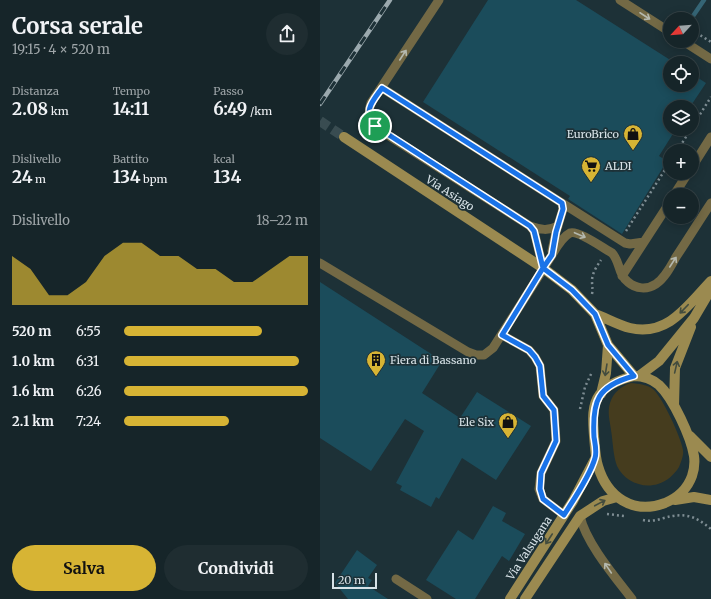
<!DOCTYPE html>
<html lang="it">
<head>
<meta charset="utf-8">
<style>
  body { margin:0; font-family:Merriweather,serif; background:#1f2d31; color:#f1f3f6; height:100vh; display:flex; flex-direction:column; font-size:15px; white-space:nowrap }
  * { box-sizing:border-box; margin:0 }
  p { font-size:13px; color:#9ea5a8 }
  .icon { flex:none; width:22px; height:22px; fill:none; stroke:currentColor; stroke-width:2; stroke-linecap:round; stroke-linejoin:round }
  .map { position:relative; flex:1; overflow:hidden }
  .panel { display:flex; flex-direction:column; background:#162529; width:320px }
  .panel>* { flex:none }
  .needle { width:26px; rotate:244deg }
  .buttons { position:absolute; left:343px; top:12px; display:grid; gap:8px }
  .buttons a { display:grid; place-items:center; width:36px; height:36px; border-radius:50%; background:#162529; box-shadow:0 2px 10px #0003,0 0 0 1px #354246; font-size:20px }
  .scale { position:absolute; left:12px; bottom:10px; width:45px; box-sizing:border-box; padding-left:4px; border:2px solid #d7e2e7; border-top:0; font-size:11px; line-height:14px; white-space:nowrap; color:#d7e2e7; -webkit-text-stroke:3px #1d3137; paint-order:stroke }
  .pin { position:absolute; display:grid; place-items:center; width:34px; height:34px; color:#fff; margin:-17px; border:2px solid #fff; border-radius:50%; box-shadow:0 1px 4px #0007 }
  .round { display:grid; place-items:center; flex:none; width:42px; height:42px; border-radius:21px; background:#1f2d31 }
  .overview { display:flex; align-items:center; justify-content:space-between; height:68px; padding:0 12px }
  h1 { font-size:22px; font-weight:700; line-height:30px }
  .figures { display:grid; grid-template-columns:repeat(3,1fr); gap:6px; height:68px; padding:4px 12px }
  .figures div { display:grid; align-content:center }
  .figures b { font-size:17px; font-weight:700 }
  .figures small { font-size:11px; font-weight:400 }
  .figures p { font-size:11px }
  .chart { height:112px; padding:8px 12px }
  .chart p { display:flex; justify-content:space-between }
  .chart svg { width:100%; height:72px; margin-top:4px; fill:#d7b434; opacity:.7 }
  .action { display:flex; gap:8px; margin-top:auto; padding:8px 12px }
  .action a { flex:1; height:46px; border-radius:24px; background:#d7b434; color:#111; font-size:16px; font-weight:700; line-height:46px; text-align:center }
  .action a+a { background:#1f2d31; color:#f1f3f6 }
  ul { padding:0 12px; list-style:none; font-size:13px }
  li { display:grid; grid-template-columns:64px 48px 1fr; align-items:center; height:30px }
  li i { height:10px; border-radius:5px; background:#d7b434 }
  main { display:flex; flex:1; min-height:0 }
  .map>svg:first-child { display:block }
</style>
</head>
<body>
<main>
<section class="panel">
<div class="overview"><div><h1>Corsa serale</h1><p>19:15 · 4 × 520 m</p></div><a class="round"><svg class="icon" aria-label="share" viewBox="0 0 24 24"><path d="M12 15V3M7 8l5-5 5 5M5 13v7h14v-7"/></svg></a></div>
<div class="figures">
<div><p>Distanza</p><b>2.08<small> km</small></b></div>
<div><p>Tempo</p><b>14:11</b></div>
<div><p>Passo</p><b>6:49<small> /km</small></b></div>
</div>
<div class="figures">
<div><p>Dislivello</p><b>24<small> m</small></b></div>
<div><p>Battito</p><b>134<small> bpm</small></b></div>
<div><p>kcal</p><b>134</b></div>
</div>
<div class="chart"><p><span>Dislivello</span>18–22 m</p>
<svg viewBox="0 0 160 44" preserveAspectRatio="none"><path d="M0 44V14L10 22L20 38L30 38L40 30L50 14L60 6L70 6L80 14L90 14L100 22L110 22L120 30L130 30L140 22L150 14L160 14V44z"/></svg>
</div>
<ul>
<li><b>520 m</b>6:55<i style="width:75%"></i></li>
<li><b>1.0 km</b>6:31<i style="width:95%"></i></li>
<li><b>1.6 km</b>6:26<i style="width:100%"></i></li>
<li><b>2.1 km</b>7:24<i style="width:57%"></i></li>
</ul>
<div class="action"><a>Salva</a><a>Condividi</a></div>
</section>
<div class="map">
<svg width="391" height="599" viewBox="0 0 391 599">
  <rect width="100%" height="100%" fill="#1d3137"/>
  <!-- green -->
  <path fill="#453c1e" d="M311 383C319 384 327 384 334 390 343 399 361 437 363 450 364 455 361 462 359 467 354 475 347 481 338 484 322 489 304 481 297 466 293 455 293 442 291 430 290 422 287 412 290 403 293 393 301 386 311 383Z"/>
  <g fill="none" stroke-linecap="round" stroke-linejoin="round">
    <!-- stream -->
    <path stroke="#356575" stroke-width="4.5" d="M371 19 384 0"/>
  </g>
  <!-- building -->
  <path fill="#1b4c5b" d="M168 0H256L355 63H350V85H372V74L386 83 370 107H350V129H356L339 156 347 161 302 234 248 199 250 196 103 102Z
    M0 282 122 361 102 393 140 418 157 392 211 426 176 480 142 458 119 499 116 497 111 507 80 490 82 486 76 483 104 431 85 419 51 471 0 438Z
    M173 506 186 513 182 521 205 534 189 561 182 556 155 599H136L106 580 138 530 153 540Z
    M37 550 57 565 48 578 52 580 48 586 68 599H28L15 583Z"/>
  <g fill="none" stroke-linecap="round" stroke-linejoin="round">
    <!-- secondary-tunnel -->
    <path stroke="#394c51" stroke-width="10" stroke-dasharray="10 5" stroke-linecap="butt" d="M0 121 24 137"/>
    <!-- path -->
    <path stroke="#7e8d93" stroke-width="2.5" stroke-dasharray="2 3" stroke-linecap="butt" d="M372 30 391 42
      M372 127 391 97
      M357 151 371 129
      M306 231 350 162
      M272 294C273 289 272 286 272 281 272 273 277 266 281 260
      M260 409 265 387 272 372
      M287 514 304 516
      M323 520C330 522 337 520 344 518 365 512 375 516 391 529"/>
    <!-- lane -->
    <path stroke="#736945" stroke-width="9" d="M119 0 51 103C48 112 49 118 55 127L210 226C221 230 228 231 238 226
      M300 0 350 32
      M363 41 391 59
      M62 88 242 203 243 209 236 232 232 251
      M372 167 391 137
      M354 195 368 173
      M242 203 305 243 310 244 324 242
      M210 226 214 231 223 268
      M0 263 148 352 156 355H164L173 348 232 255C236 248 242 237 250 233 258 230 283 248 292 253 300 261 298 275 308 282 316 289 327 290 336 284 345 278 351 266 356 257 368 239 379 221 391 203
      M302 276 350 202
      M182 335 209 350 215 357 220 366 223 396 234 410 236 441 221 473 219 489 223 499 244 515
      M260 516C266 543 295 577 312 599
      M76 579 107 599"/>
    <!-- secondary -->
    <path stroke="#9b8a50" stroke-width="10" d="M24 137 223 268 252 290 275 314 288 345 314 376
      M275 314C286 318 298 325 310 328 348 337 368 305 391 281
      M314 376C323 376 332 379 339 385 353 398 371 437 374 456 375 463 374 470 372 476 367 490 357 498 345 503 313 515 287 497 278 466 275 456 275 446 274 436 273 422 271 406 280 394 288 384 301 379 314 376Z
      M319 376 339 361 374 318 391 289
      M281 394 286 373 288 345
      M354 406 355 368 371 327
      M370 436 391 457
      M355 500 374 497 391 500
      M190 599 253 501 276 457
      M205 599 260 516 283 501 297 497"/>
    <!-- rail casing -->
    <g stroke="#9ba9ae" stroke-width="4.5">
      <path id="rail" d="M0 104 70 0"/>
    </g>
    <!-- rail -->
    <use href="#rail" stroke="#1d3137" stroke-width="3" stroke-dasharray="9" stroke-linecap="butt"/>
  </g>
  <!-- one-way arrows -->
  <defs><path id="oneway-shaft" d="M-6 0H5M1.5-3L5.5 0L1.5 3" fill="none" stroke-width="1.6" stroke-linecap="round" stroke-linejoin="round"/></defs>
  <g stroke="#b4b8ae">
    <use href="#oneway-shaft" transform="translate(325 16) rotate(33)"/>
    <use href="#oneway-shaft" transform="translate(83 55) rotate(-57)"/>
    <use href="#oneway-shaft" transform="translate(260 235) rotate(23)"/>
    <use href="#oneway-shaft" transform="translate(353 262) rotate(-57)"/>
    <use href="#oneway-shaft" transform="translate(288 568) rotate(-124)"/>
  </g>
  <g stroke="#434c3e">
    <use href="#oneway-shaft" transform="translate(364 309) rotate(134)"/>
    <use href="#oneway-shaft" transform="translate(356 367) rotate(-77)"/>
    <use href="#oneway-shaft" transform="translate(286 370) rotate(99)"/>
    <use href="#oneway-shaft" transform="translate(280 503) rotate(-28)"/>
    <use href="#oneway-shaft" transform="translate(229 539) rotate(123)"/>
  </g>
  <g fill="none" stroke-linecap="round" stroke-linejoin="round">
    <!-- route casing -->
    <g stroke="#fff" stroke-width="8">
      <path id="route" d="M55 126 210 226 214 231 223 268 182 335 209 350 215 357 220 366 223 396 234 410 236 441 221 473 220 489 223 499 244 515C254 499 270 476 275 458 277 452 275 443 274 437 272 401 277 386 314 376L288 345 275 314 252 290 223 268 232 255 236 232 243 209 242 203 62 88C52 102 43 110 55 126"/>
    </g>
    <!-- route -->
    <use href="#route" stroke="#1a73e8" stroke-width="5"/>
  </g>
  <!-- icons -->
  <defs>
    <g id="shop-pin" transform="scale(1)"><path d="M0 17L-7.5 6A9.5 9.5 0 1 1 7.5 6Z" fill="#d7b434" stroke="#1d3137"/><path d="M-5-2.5h2.3a2.7 3.5 0 0 1 5.4 0H5L5.5 6h-11ZM-1.5-2.5h3a1.5 2.3 0 0 0-3 0Z" fill="#111"/></g>
    <g id="supermarket-pin" transform="scale(1)"><path d="M0 17L-7.5 6A9.5 9.5 0 1 1 7.5 6Z" fill="#d7b434" stroke="#1d3137"/><path d="M-6-5.5h2.5l.6 2H6L4.5 2H-2.5L-4.4-4H-6ZM-1.5 3.2a1.3 1.3 0 1 0 .1 0ZM3 3.2a1.3 1.3 0 1 0 .1 0Z" fill="#111"/></g>
    <g id="building-pin" transform="scale(1)"><path d="M0 17L-7.5 6A9.5 9.5 0 1 1 7.5 6Z" fill="#d7b434" stroke="#1d3137"/><path d="M-4-6H4V6H1V3H-1V6H-4ZM-2.5-4.3h1.7v1.8h-1.7ZM.8-4.3h1.7v1.8H.8ZM-2.5-1h1.7V.8h-1.7ZM.8-1h1.7V.8H.8Z" fill="#111"/></g>
  </defs>
  <g fill-rule="evenodd">
    <use href="#shop-pin" x="313" y="134"/>
    <use href="#supermarket-pin" x="271" y="166"/>
    <use href="#building-pin" x="56" y="360"/>
    <use href="#shop-pin" x="188" y="422"/>
  </g>
  <g text-anchor="middle" stroke-width="3.5" stroke-linejoin="round" paint-order="stroke">
    <!-- poi labels -->
    <g font-size="11" fill="#d7e2e7" stroke="#1d3137" text-anchor="end">
      <text x="299" y="138">EuroBrico</text>
      <text x="285" y="170" text-anchor="start">ALDI</text>
      <text x="70" y="364" text-anchor="start">Fiera di Bassano</text>
      <text x="174" y="426">Ele Six</text>
    </g>
    <!-- street labels -->
    <g font-size="11" fill="#d7e2e7" stroke="#1d3137">
      <text transform="translate(130 193) rotate(33)" y="4">Via Asiago</text>
      <text transform="translate(209 548) rotate(-57)" y="4">Via Valsugana</text>
    </g>
  </g>
</svg>
<div class="buttons">
<a><svg class="needle" viewBox="-14 -14 28 28"><path d="M0-13l5 13h-10z" fill="#e53935"/><path d="M0 13l5-13h-10z" fill="#9ea5a8"/></svg></a>
<a><svg class="icon" aria-label="locate" viewBox="0 0 24 24"><circle cx="12" cy="12" r="6"/><path d="M12 2v4M12 18v4M2 12h4M18 12h4"/></svg></a>
<a><svg class="icon" aria-label="layers" viewBox="0 0 24 24"><path d="M12 4l9 5-9 5-9-5zM3 14l9 5 9-5"/></svg></a>
<a>+</a>
<a>−</a>
</div>
<div class="scale">20 m</div>
<div class="pin" style="left:55px;top:126px;background:#1e9e55"><svg class="icon" aria-label="arrive" viewBox="0 0 24 24"><path d="M6 21V4h12l-3 4 3 4H6"/></svg></div>
</div>
</main>
</body>
</html>
